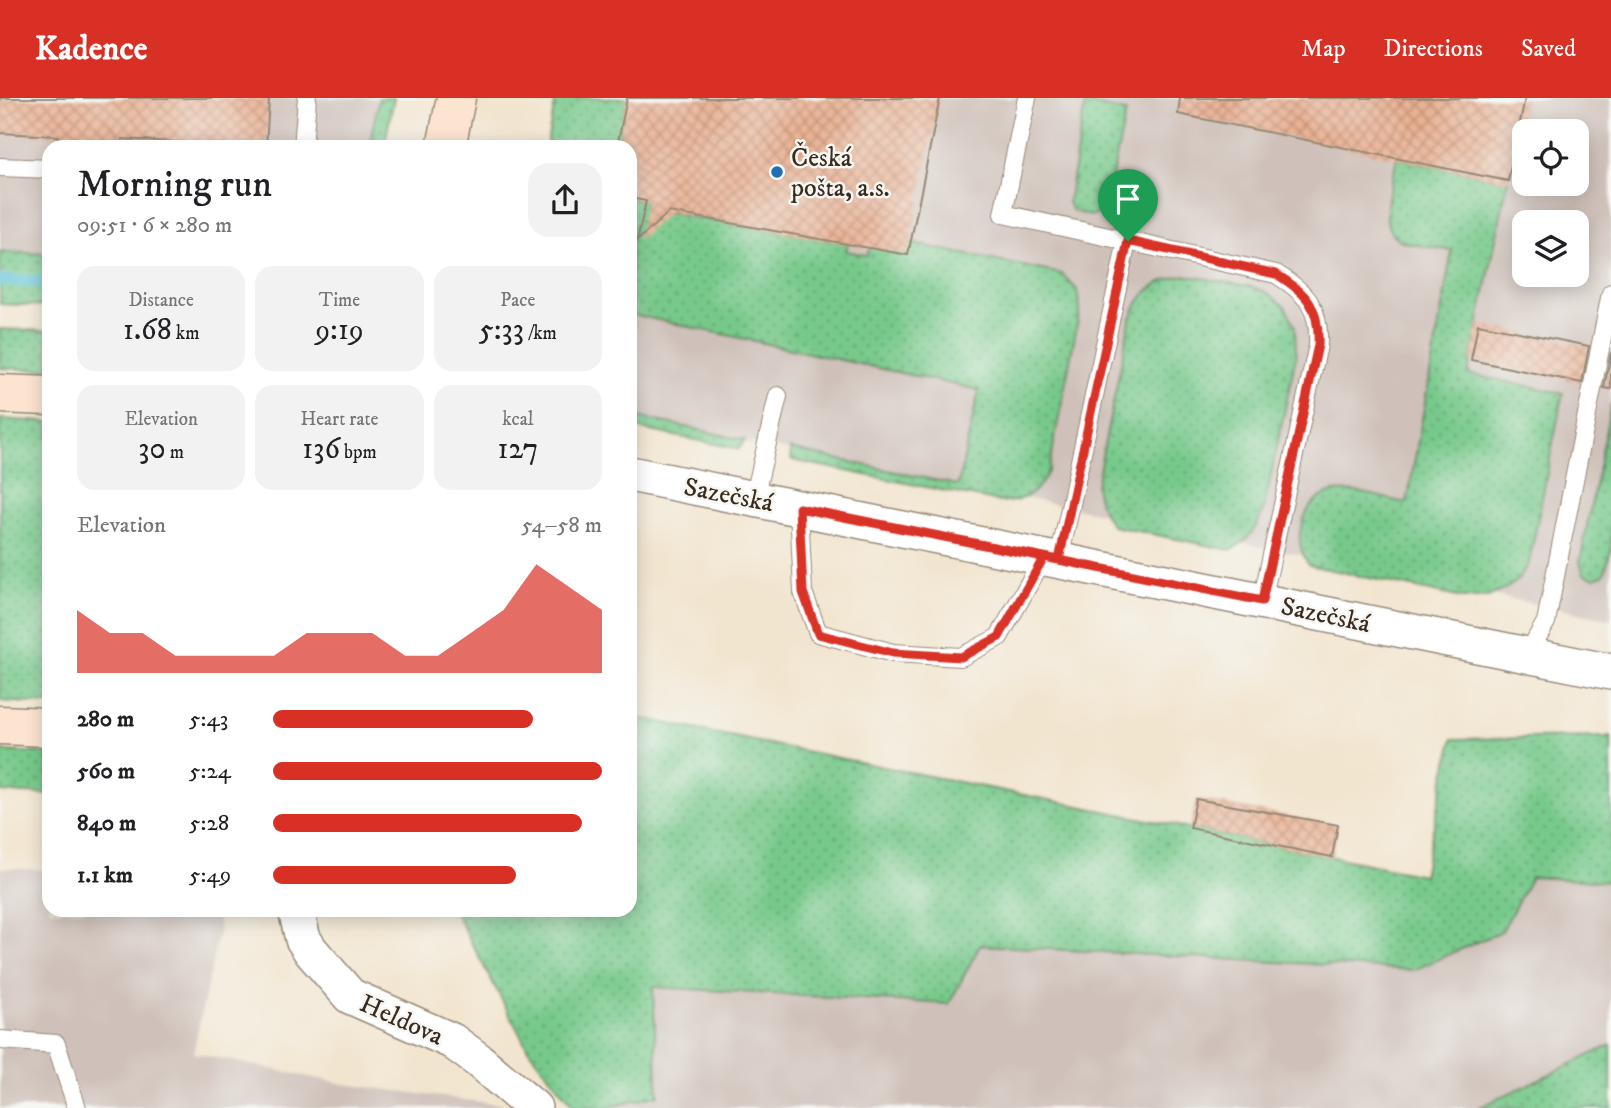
<!DOCTYPE html>
<html lang="en">
<head>
<meta charset="utf-8">
<style>
  body { margin:0; font-family:"IM FELL DW Pica",serif; background:#f2f2f2; color:#202124; height:100vh; display:flex; flex-direction:column; font-size:26px; white-space:nowrap }
  * { box-sizing:border-box; margin:0 }
  p { font-size:23px; color:#757577 }
  .icon { flex:none; width:38px; height:38px; fill:none; stroke:currentColor; stroke-width:2; stroke-linecap:round; stroke-linejoin:round }
  .map { position:relative; flex:1; overflow:hidden }
  .side { position:absolute; left:42px; top:42px; width:595px; height:777px; display:flex; flex-direction:column; background:#fff; border-radius:21px; box-shadow:0 4px 18px #0003 }
  .side>* { flex:none }
  .fabs { position:absolute; left:1512px; top:21px; display:grid; gap:14px }
  .fabs a { display:grid; place-items:center; width:77px; height:77px; border-radius:14px; background:#fff; box-shadow:0 4px 18px #0003; font-size:35px }
  .pin { position:absolute; display:grid; place-items:center; width:60px; height:60px; color:#fff; margin:-72px -30px; border-radius:50% 50% 50% 0; rotate:-45deg; box-shadow:0 0 7px #0007 }
  .pin .icon { rotate:45deg }
  .round { display:grid; place-items:center; flex:none; width:74px; height:74px; border-radius:21px; background:#f2f2f2 }
  .head { display:flex; align-items:center; justify-content:space-between; height:119px; padding:0 35px }
  h1 { font-size:38px; font-weight:600; line-height:52px }
  .metrics { display:grid; grid-template-columns:repeat(3,1fr); gap:10px; height:119px; padding:7px 35px }
  .metrics div { display:grid; align-content:center; border-radius:18px; background:#f2f2f2; text-align:center }
  .metrics b { font-size:30px; font-weight:600 }
  .metrics small { font-size:19px; font-weight:400 }
  .metrics p { font-size:19px }
  .chart { height:196px; padding:14px 35px }
  .chart p { display:flex; justify-content:space-between }
  .chart svg { width:100%; height:126px; margin-top:7px; fill:#d93025; opacity:.7 }
  ul { padding:0 35px; list-style:none; font-size:23px }
  li { display:grid; grid-template-columns:112px 84px 1fr; align-items:center; height:52px }
  li i { height:18px; border-radius:9px; background:#d93025 }
  header { display:flex; align-items:center; gap:42px; box-sizing:border-box; height:98px; padding:0 35px; background:#d93025; color:#fff }
  header strong { font-size:33px }
  nav { display:flex; gap:38px; margin-inline-start:auto; font-size:24px }
  .map>svg:first-child { display:block }
</style>
</head>
<body>
<header>
<strong>Kadence</strong>
<nav><a>Map</a><a>Directions</a><a>Saved</a></nav>
</header>
<div class="map">
<svg width="1611" height="1010" viewBox="0 0 1611 1010">
  <defs>
    <pattern id="grass-dots" width="8" height="8" patternUnits="userSpaceOnUse" patternTransform="scale(1.75)"><rect width="8" height="8" fill="#77c98b"/><path d="M2 2h.1M6 6h.1" fill="none" stroke="#63a371" stroke-width="1.8" stroke-linecap="round"/></pattern>
    <pattern id="building-cross-hatch" width="8" height="8" patternUnits="userSpaceOnUse" patternTransform="scale(1.75)"><rect width="8" height="8" fill="#eab193"/><path d="M0 0l8 8M0 8l8-8" fill="none" stroke="#bf9077"/></pattern>
  </defs>
  <rect width="100%" height="100%" fill="#f6f6f2"/>
  <filter id="ink" filterUnits="userSpaceOnUse"><feTurbulence type="fractalNoise" baseFrequency=".0143" numOctaves="2"/><feDisplacementMap in="SourceGraphic" scale="14" xChannelSelector="R" yChannelSelector="G"/><feConvolveMatrix kernelMatrix="1 2 1 2 8 2 1 2 1" color-interpolation-filters="sRGB"/></filter>
  <filter id="wash" filterUnits="userSpaceOnUse"><feTurbulence type="fractalNoise" baseFrequency=".00686" numOctaves="4" result="noise"/><feDisplacementMap in="SourceGraphic" scale="28" xChannelSelector="R" yChannelSelector="G"/><feGaussianBlur stdDeviation="1.57" result="paint"/><feColorMatrix in="noise" values="0 0 0 0 0 0 0 0 0 0 0 0 0 0 0 0 0 1.4 0 .05"/><feComposite in="paint" operator="in"/></filter>
  <g filter="url(#wash)">
    <rect width="100%" height="100%" fill="#f2e5cf"/>
    <!-- industrial -->
    <path fill="#cfc1ba" fill-rule="evenodd" d="M0 0H379L369 49H49V156L0 154Z
      M564 0H1611V522L1169 429 630 321V49H554ZM1524 33H1577V86H1524ZM1524 124H1577V177H1524Z
      M0 770 49 772V812H216L219 832 193 955 344 986 527 1010H0Z
      M1531 779 1611 784V947L1478 1010H606L658 996 652 889 949 906 980 847 1414 872 1502 833Z"/>
    <!-- grass -->
    <path fill="url(#grass-dots)" stroke="#597a54" stroke-width="2" d="M379 0H394L384 49H369Z
      M556 0H627L617 49H546Z
      M1085 5 1126 14 1106 106 1101 113 1091 118 1073 113 1068 105Z
      M1397 60 1508 83 1468 276 1563 295 1529 465 1517 483 1507 490 1488 499 1476 500H1462L1309 467C1300 454 1297 441 1302 426 1318 373 1371 399 1407 405L1452 153C1436 149 1417 149 1402 143 1373 132 1393 82 1397 60Z
      M630 100 646 103 645 111 848 145 846 153 867 157 870 149 910 145 1062 176 1077 192 1080 211 1049 371C1040 393 1024 405 1000 404L791 362 790 351 958 387 979 292 630 216Z
      M0 154 49 156V208L0 206Z
      M1184 177 1253 189 1266 194 1285 208 1295 228 1296 258 1264 410C1257 429 1249 444 1230 452L1113 428C1102 415 1098 404 1096 387L1130 222C1140 194 1155 182 1184 177Z
      M0 231 49 233V272L0 270Z
      M1611 306V452L1604 476 1594 480 1584 476 1580 464Z
      M630 317 745 342 739 351 630 329Z
      M0 321 49 324V606L0 603Z
      M630 618 1423 777 1453 641 1611 639V784L1531 779 1502 833 1414 872 980 847 949 906 653 889 658 997 606 1010H574L528 951 454 812H630Z
      M0 653 49 655V696L0 694Z
      M1611 947V1010H1478Z"/>
    <g fill="none" stroke-linecap="round" stroke-linejoin="round">
      <!-- stream -->
      <path stroke="#5bc3d8" stroke-width="12" d="M0 182 49 184"/>
    </g>
    <g id="blocks">
      <!-- building -->
      <path fill="url(#building-cross-hatch)" d="M0 0H269L266 49 122 41 121 49H57L58 38 0 35Z
        M627 0H940L908 157 669 114 637 143 646 103 630 100V49H617Z
        M1180 0H1525L1508 83 1178 16Z
        M1478 226 1589 248 1582 285 1471 262Z
        M1611 254V291L1604 290Z
        M1196 701 1338 727 1332 759 1190 730Z"/>
    </g>
  </g>
  <g filter="url(#ink)">
    <use href="#blocks" fill-opacity="0" stroke="#968876" stroke-width="2"/>
    <g fill="none" stroke-linecap="round" stroke-linejoin="round">
      <!-- lane casing -->
      <g stroke="#968876" stroke-width="20">
        <path id="lane" d="M1027 0 1003 116 1127 143
          M303 49 307 0
          M0 69 49 71
          M754 401 778 298
          M799 410 803 494 818 535 893 555 961 559 999 539 1044 459
          M1059 462 1127 143 1276 176C1307 195 1320 209 1318 247L1262 503
          M1527 557 1546 524 1611 195
          M0 942 56 946 77 1010"/>
      </g>
      <!-- street casing -->
      <g stroke="#968876" stroke-width="38">
        <path id="street" d="M630 376 1611 574
          M296 812 303 841 311 853 350 898 452 943 478 962 534 1010"/>
      </g>
      <!-- secondary casing -->
      <g stroke="#968876" stroke-width="41">
        <path id="secondary" d="M446 49 456 0
          M0 296 49 298
          M0 627 49 629"/>
      </g>
      <!-- lane -->
      <use href="#lane" stroke="#fff" stroke-width="18"/>
      <!-- street -->
      <use href="#street" stroke="#fff" stroke-width="35"/>
      <!-- secondary -->
      <use href="#secondary" stroke="#fde4d1" stroke-width="38"/>
    </g>
  </g>
  <g fill="none" stroke-linecap="round" stroke-linejoin="round" filter="url(#ink)">
    <!-- route casing -->
    <g stroke="#fff" stroke-width="14">
      <path id="route" d="M1128 143 1059 462C972 445 886 427 799 410L803 494 818 536 893 555 961 559 999 539 1044 459 1262 503 1318 247C1320 209 1307 195 1276 176L1128 143"/>
    </g>
    <!-- route -->
    <use href="#route" stroke="#d93025" stroke-width="9"/>
  </g>
  <!-- markers -->
  <circle fill="#1f6fb2" stroke="#f6f6f2" stroke-width="2.5" cx="777" cy="74" r="7"/>
  <g text-anchor="middle" stroke-width="5" stroke-linejoin="round" paint-order="stroke">
    <!-- poi labels -->
    <g font-size="26" fill="#3b2a1e" stroke="#f6f6f2" text-anchor="start">
      <text x="791" y="68">Česká<tspan x="791" dy="30">pošta, a.s.</tspan></text>
    </g>
    <!-- street labels -->
    <g font-size="26" fill="#3b2a1e" stroke="#f6f6f2">
      <text transform="translate(729 396) rotate(11)" y="9">Sazečská</text>
      <text transform="translate(1326 516) rotate(12)" y="9">Sazečská</text>
      <text transform="translate(402 921) rotate(24)" y="9">Heldova</text>
    </g>
  </g>
</svg>
<div class="fabs">
<a><svg class="icon" aria-label="locate" viewBox="0 0 24 24"><circle cx="12" cy="12" r="6"/><path d="M12 2v4M12 18v4M2 12h4M18 12h4"/></svg></a>
<a><svg class="icon" aria-label="layers" viewBox="0 0 24 24"><path d="M12 4l9 5-9 5-9-5zM3 14l9 5 9-5"/></svg></a>
</div>
<div class="pin" style="left:1128px;top:143px;background:#1e9e55"><svg class="icon" aria-label="arrive" viewBox="0 0 24 24"><path d="M6 21V4h12l-3 4 3 4H6"/></svg></div>
<section class="side">
<div class="head"><div><h1>Morning run</h1><p>09:51 · 6 × 280 m</p></div><a class="round"><svg class="icon" aria-label="share" viewBox="0 0 24 24"><path d="M12 15V3M7 8l5-5 5 5M5 13v7h14v-7"/></svg></a></div>
<div class="metrics">
<div><p>Distance</p><b>1.68<small> km</small></b></div>
<div><p>Time</p><b>9:19</b></div>
<div><p>Pace</p><b>5:33<small> /km</small></b></div>
</div>
<div class="metrics">
<div><p>Elevation</p><b>30<small> m</small></b></div>
<div><p>Heart rate</p><b>136<small> bpm</small></b></div>
<div><p>kcal</p><b>127</b></div>
</div>
<div class="chart"><p><span>Elevation</span>54–58 m</p>
<svg viewBox="0 0 160 44" preserveAspectRatio="none"><path d="M0 44V22L10 30L20 30L30 38L40 38L50 38L60 38L70 30L80 30L90 30L100 38L110 38L120 30L130 22L140 6L150 14L160 22V44z"/></svg>
</div>
<ul>
<li><b>280 m</b>5:43<i style="width:79%"></i></li>
<li><b>560 m</b>5:24<i style="width:100%"></i></li>
<li><b>840 m</b>5:28<i style="width:94%"></i></li>
<li><b>1.1 km</b>5:49<i style="width:74%"></i></li>
</ul>
</section>
</div>
</body>
</html>
